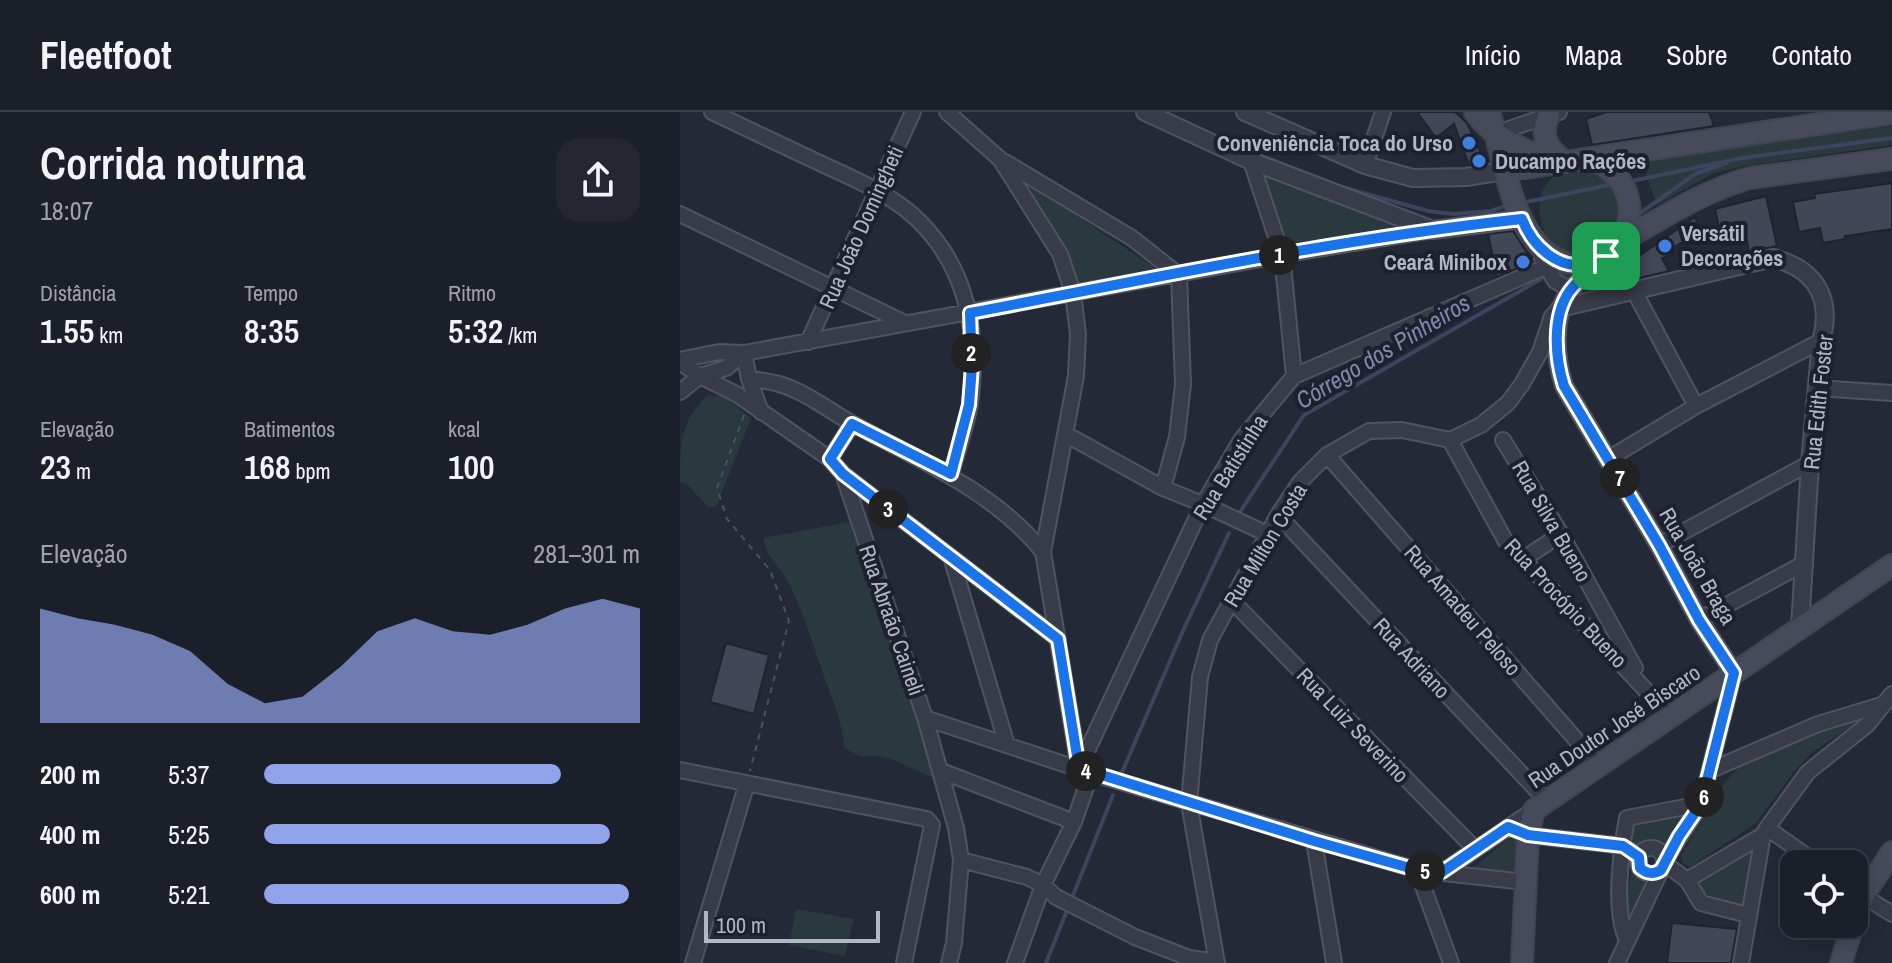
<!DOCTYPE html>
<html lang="pt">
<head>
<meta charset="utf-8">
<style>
  body { margin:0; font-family:"Archivo Narrow",sans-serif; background:#242731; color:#f1f3f6; height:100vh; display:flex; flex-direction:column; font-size:30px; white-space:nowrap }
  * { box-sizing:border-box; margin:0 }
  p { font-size:26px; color:#a0a2a8 }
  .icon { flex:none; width:44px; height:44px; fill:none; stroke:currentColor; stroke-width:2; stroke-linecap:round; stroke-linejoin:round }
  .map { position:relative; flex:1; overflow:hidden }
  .panel { display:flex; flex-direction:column; background:#1b1f29; width:680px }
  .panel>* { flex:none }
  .fabs { position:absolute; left:1100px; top:738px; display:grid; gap:16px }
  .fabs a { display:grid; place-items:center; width:88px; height:88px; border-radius:16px; background:#1b1f29; box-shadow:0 4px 20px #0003,0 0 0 2px #393d46; font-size:40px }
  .scale { position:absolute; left:24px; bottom:20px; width:176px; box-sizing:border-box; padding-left:8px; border:4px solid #b3b7c4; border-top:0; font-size:22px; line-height:28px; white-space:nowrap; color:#b3b7c4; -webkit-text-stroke:6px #1d212d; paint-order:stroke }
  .pin { position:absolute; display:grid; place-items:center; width:68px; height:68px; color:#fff; margin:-34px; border-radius:16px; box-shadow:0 4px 12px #0006 }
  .km { position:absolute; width:40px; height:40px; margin:-20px; border-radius:50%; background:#222; color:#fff; font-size:22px; line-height:40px; text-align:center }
  .round { display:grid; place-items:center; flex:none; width:84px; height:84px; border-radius:24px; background:#242731 }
  .headline { display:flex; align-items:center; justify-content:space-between; height:136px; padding:0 40px }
  h1 { font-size:44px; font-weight:600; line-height:60px }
  .figures { display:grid; grid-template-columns:repeat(3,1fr); gap:12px; height:136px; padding:8px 40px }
  .figures div { display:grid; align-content:center }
  .figures b { font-size:34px; font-weight:600 }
  .figures small { font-size:22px; font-weight:400 }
  .figures p { font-size:22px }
  .chart { height:224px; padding:16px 40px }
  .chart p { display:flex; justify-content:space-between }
  .chart svg { width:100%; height:144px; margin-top:8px; fill:#91a4eb; opacity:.7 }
  ul { padding:0 40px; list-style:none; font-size:26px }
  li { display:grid; grid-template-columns:128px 96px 1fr; align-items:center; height:60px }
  li i { height:20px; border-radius:10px; background:#91a4eb }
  header { display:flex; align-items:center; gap:48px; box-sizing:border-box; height:112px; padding:0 40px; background:#1b1f29; border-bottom:2px solid #393d46 }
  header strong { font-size:38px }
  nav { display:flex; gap:44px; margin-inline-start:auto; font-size:28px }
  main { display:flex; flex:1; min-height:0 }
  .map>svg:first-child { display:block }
</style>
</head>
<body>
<header>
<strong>Fleetfoot</strong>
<nav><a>Início</a><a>Mapa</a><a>Sobre</a><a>Contato</a></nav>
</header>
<main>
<section class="panel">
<div class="headline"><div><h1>Corrida noturna</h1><p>18:07</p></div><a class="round"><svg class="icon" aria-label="share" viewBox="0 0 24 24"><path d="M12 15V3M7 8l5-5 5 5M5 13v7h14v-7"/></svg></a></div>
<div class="figures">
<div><p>Distância</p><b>1.55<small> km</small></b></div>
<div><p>Tempo</p><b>8:35</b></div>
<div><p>Ritmo</p><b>5:32<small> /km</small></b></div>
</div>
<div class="figures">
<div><p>Elevação</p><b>23<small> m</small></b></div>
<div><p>Batimentos</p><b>168<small> bpm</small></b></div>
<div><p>kcal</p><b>100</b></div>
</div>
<div class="chart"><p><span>Elevação</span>281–301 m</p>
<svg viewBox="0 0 160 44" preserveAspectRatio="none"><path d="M0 44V9L10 12L20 14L30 17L40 22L50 32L60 38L70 36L80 27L90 16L100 12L110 16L120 17L130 14L140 9L150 6L160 9V44z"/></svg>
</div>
<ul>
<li><b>200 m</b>5:37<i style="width:79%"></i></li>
<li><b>400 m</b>5:25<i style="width:92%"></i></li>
<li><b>600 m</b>5:21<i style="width:97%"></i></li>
</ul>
</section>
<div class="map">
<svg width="1212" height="851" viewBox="0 0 1212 851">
  <rect width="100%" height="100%" fill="#242937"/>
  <!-- green -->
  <path fill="#2a393d" d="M1212 14V33L1063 54 1034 61 977 93 961 48Z
    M908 54 934 67 945 108C937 117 926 135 915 140 870 160 837 87 878 61 886 56 899 56 908 54Z
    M580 63 713 110 731 118 606 137Z
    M347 70C392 101 437 131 482 160L399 177Z
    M28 283C47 282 57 296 71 306L36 395H28L6 371 0 370C0 331 0 309 28 283Z
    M169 410 260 669 214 648 199 644H180L164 636C163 613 154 591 146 570 135 538 125 506 111 475 103 458 85 444 83 426Z
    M1183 602 1172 614 1131 641 1113 661 1076 711 1010 755 1003 751 1001 744C1018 716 1038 672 1063 651 1091 628 1148 614 1183 602Z
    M1019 698C996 725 992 745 953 732V705Z
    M831 725 842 726 841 760 829 763 787 761Z
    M1079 728 1066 800 1029 792 1012 768Z
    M954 737 967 750 970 761 984 768 951 825 944 812Z
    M116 797 174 807 165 844 109 833Z"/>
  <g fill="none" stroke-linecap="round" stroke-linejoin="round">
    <!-- stream -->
    <path stroke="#3c445f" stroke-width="4" d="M561 36 662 75 748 99 774 102 811 99 828 93
      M947 70 1062 46 1212 26
      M846 90 934 72
      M956 104 1015 62 1046 51
      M896 144 936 118
      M558 403 624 303 861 167
      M440 665 502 521 549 421
      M366 851 433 683"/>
  </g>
  <!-- building -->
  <path fill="#414757" stroke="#1f232f" stroke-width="2" d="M737 0H775L787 11 806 51 789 53 774 12 756 26Z
    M926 0H1029L1034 14 912 33 906 7Z
    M1212 71V117L1165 124V127L1143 131 1140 116 1119 120 1113 90 1135 86 1134 82Z
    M1086 84 1097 134 1069 140 1067 129 1043 134 1035 97Z
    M1015 105 1020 119 990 138 992 143 982 146 989 159 947 169 943 155Z
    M833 119 853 150 817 165 808 122Z
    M46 531 89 543 74 602 30 590Z
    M992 811 1057 817 1051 851H987Z"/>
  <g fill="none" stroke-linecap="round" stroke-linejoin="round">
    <!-- minor casing -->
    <g stroke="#505460" stroke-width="18">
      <path id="minor" d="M32 0C68 17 105 35 142 52 176 68 214 83 241 111 289 160 299 225 290 292 286 315 277 339 271 362
        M267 0 320 47 380 142 393 181 398 222 396 264 363 440 399 656
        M814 22 879 0
        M571 49 602 143 614 264
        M325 50 452 126 499 163 503 272 497 325 483 376
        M685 53 703 0
        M0 102 225 211
        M862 147 875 169 890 177
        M954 179 1016 294
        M128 230 233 0
        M0 248 39 240 64 241 46 256 20 264 0 280
        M0 250 20 264 58 283 150 347 163 362 245 606 276 716 281 748 274 831 269 851
        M69 267C79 268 90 269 99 272 127 280 150 300 175 313 241 349 315 380 363 440
        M1137 276 1212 281
        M81 300 69 267 64 241 602 143 753 118
        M387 323 483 376 523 392 587 422
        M770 328 825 428 990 604
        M823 328 881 422 955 556
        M647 343 919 654
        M150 347 172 312
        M928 347 1016 294 1141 229
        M163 362 378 527
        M598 403 866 688
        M979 433 1130 351
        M271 445 327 633
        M842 448 881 422
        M552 489 795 737
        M1019 508 1125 451
        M245 606 411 661 737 758 845 770
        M399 656 523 392 561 328 614 264 865 155
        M0 658 247 707 252 713 224 851
        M1031 658 1138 612 1201 593
        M261 659 394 710
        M828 715 848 723 943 734 959 745
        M1087 716 1138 752
        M634 729 654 851
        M958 749a13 13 0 1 1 26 0a13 13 0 1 1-26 0Z
        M281 748 347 765 363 773 376 785 455 825 509 846 537 850
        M985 748 1021 692 1054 561
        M984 751 1007 768 1021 791 1068 803
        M737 758 771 851
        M762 760 854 698
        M1007 768 1083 723
        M1174 778 1212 802
        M947 828C933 799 941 738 947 706L1021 692
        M13 851 67 671
        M335 851 363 773 394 710 411 661
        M537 851 509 691 520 565 530 528 598 403 620 370 647 343 689 319 722 318 770 328 801 313 828 291 842 272 860 240 872 204 880 196
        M937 851 981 758
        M1061 851 1083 723 1087 716 1128 660 1187 613 1212 582"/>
    </g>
    <!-- tertiary casing -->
    <g stroke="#505460" stroke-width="20">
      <path id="tertiary" d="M465 0 571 49 753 118 842 107
        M565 0 685 53 733 66 786 65 824 59
        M926 144C914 155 898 167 889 180 872 205 875 246 884 274L979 433 1019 508 1054 561
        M880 196 1093 146C1136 157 1153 187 1141 229L1130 351 1120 515"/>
    </g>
    <!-- secondary casing -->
    <g stroke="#414551" stroke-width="24">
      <path id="secondary" d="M795 0C813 27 844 37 873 51
        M809 0C821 35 827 85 847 117 905 212 1003 90 913 48
        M869 3C858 24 869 38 885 50
        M824 59 1212 1
        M940 130C982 106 1023 79 1070 66L1212 47
        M1174 809 1183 784 1212 740
        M842 851 848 723 854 698 1212 453
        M1161 851 1173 812"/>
    </g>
    <!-- path -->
    <path stroke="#48555a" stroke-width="2" stroke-dasharray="6 6" stroke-linecap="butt" d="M64 303 37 376 47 407 90 458 109 509 70 659"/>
    <!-- minor -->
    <use href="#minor" stroke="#383c48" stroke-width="14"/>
    <!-- tertiary -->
    <use href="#tertiary" stroke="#383c48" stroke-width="16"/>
    <!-- secondary -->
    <use href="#secondary" stroke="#464a5b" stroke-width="20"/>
  </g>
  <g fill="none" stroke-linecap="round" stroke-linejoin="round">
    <!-- route casing -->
    <g stroke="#fff" stroke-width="16">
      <path id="route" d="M842 107C852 133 878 159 908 152 914 151 920 147 926 144 914 155 898 167 889 180 872 205 875 246 884 274L979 433 1019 508 1054 561 1021 692 999 724 981 758C973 763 967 762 960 756L959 745 943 734 848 723 828 715 762 760 737 758 634 729 399 656 378 527 163 362 150 347 172 312 271 362 289 293 292 254 290 201C473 166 657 127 842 107Z"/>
    </g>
    <!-- route -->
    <use href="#route" stroke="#1a73e8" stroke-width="10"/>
  </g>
  <!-- markers -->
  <g fill="#3f7fe0" stroke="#1d212d" stroke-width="3">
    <circle cx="789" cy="31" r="8"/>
    <circle cx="799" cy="49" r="8"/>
    <circle cx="985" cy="134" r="8"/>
    <circle cx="843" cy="150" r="8"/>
  </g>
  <g text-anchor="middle" stroke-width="8" stroke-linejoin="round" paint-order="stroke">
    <!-- poi labels -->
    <g font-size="22" font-weight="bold" fill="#b3b7c4" stroke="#1d212d" text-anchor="end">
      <text x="773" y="39">Conveniência Toca do Urso</text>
      <text x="815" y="57" text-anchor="start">Ducampo Rações</text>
      <text x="1001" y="129" text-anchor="start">Versátil<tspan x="1001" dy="25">Decorações</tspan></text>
      <text x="827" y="158">Ceará Minibox</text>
    </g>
    <!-- street labels -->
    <g font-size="22" fill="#b3b7c4" stroke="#1d212d">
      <text transform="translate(181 115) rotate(-66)" y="8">Rua João Domingheti</text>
      <text transform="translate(1138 290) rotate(-84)" y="8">Rua Edith Foster</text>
      <text transform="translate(550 355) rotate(-58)" y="8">Rua Batistinha</text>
      <text transform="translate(872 409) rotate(60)" y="8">Rua Silva Bueno</text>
      <text transform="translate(585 433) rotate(-59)" y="8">Rua Milton Costa</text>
      <text transform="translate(1018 454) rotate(60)" y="8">Rua João Braga</text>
      <text transform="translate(886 491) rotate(47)" y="8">Rua Procópio Bueno</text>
      <text transform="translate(783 498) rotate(49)" y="8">Rua Amadeu Peloso</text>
      <text transform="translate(212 508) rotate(71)" y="8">Rua Abraão Caineli</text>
      <text transform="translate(732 546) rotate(47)" y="8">Rua Adriano</text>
      <text transform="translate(673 613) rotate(46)" y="8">Rua Luiz Severino</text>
      <text transform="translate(934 614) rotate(-34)" y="8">Rua Doutor José Biscaro</text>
    </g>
    <!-- water labels -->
    <g font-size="24" font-style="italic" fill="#7e89a9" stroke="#1d212d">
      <text transform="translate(703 240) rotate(-31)" y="8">Córrego dos Pinheiros</text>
    </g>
  </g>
</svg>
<div class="fabs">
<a><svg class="icon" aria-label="locate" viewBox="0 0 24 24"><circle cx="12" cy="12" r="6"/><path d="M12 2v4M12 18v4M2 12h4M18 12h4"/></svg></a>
</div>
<div class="scale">100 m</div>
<div class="pin" style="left:926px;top:144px;background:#1e9e55"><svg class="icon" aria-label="arrive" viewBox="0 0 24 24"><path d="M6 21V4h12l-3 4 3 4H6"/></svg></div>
<b class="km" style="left:599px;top:143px">1</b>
<b class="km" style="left:291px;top:241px">2</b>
<b class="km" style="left:208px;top:397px">3</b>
<b class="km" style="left:406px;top:659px">4</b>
<b class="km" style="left:745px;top:759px">5</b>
<b class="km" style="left:1024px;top:685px">6</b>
<b class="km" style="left:940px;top:366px">7</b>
</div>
</main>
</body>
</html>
